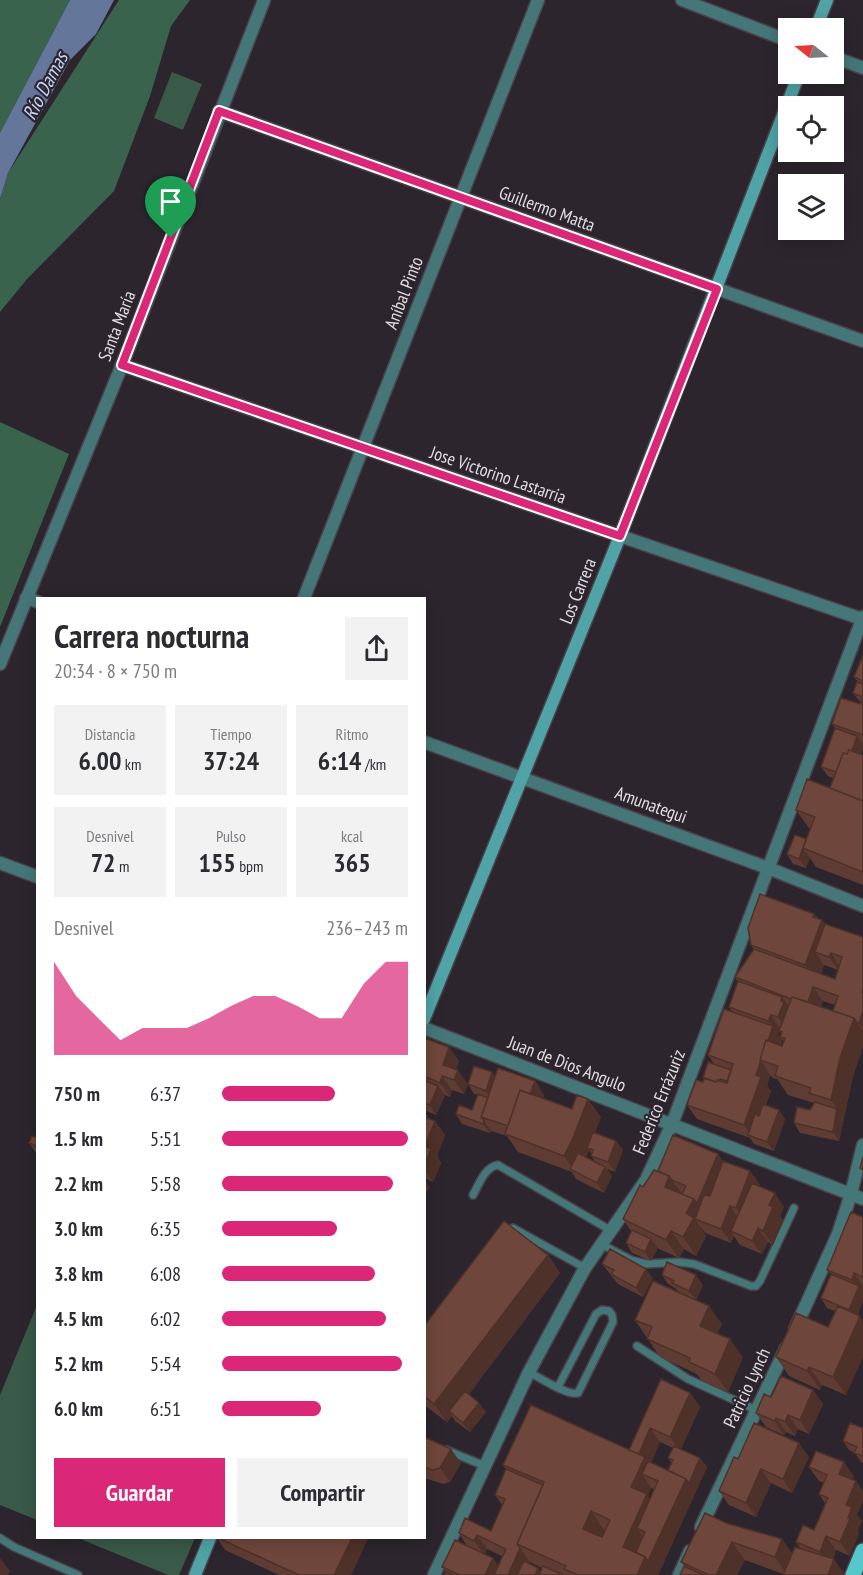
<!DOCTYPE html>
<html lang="es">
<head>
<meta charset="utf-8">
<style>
  body { margin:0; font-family:"PT Sans Narrow",sans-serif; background:#f2f2f3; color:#2b2b33; height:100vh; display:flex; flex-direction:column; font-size:22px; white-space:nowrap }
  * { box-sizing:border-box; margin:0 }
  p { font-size:20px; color:#7c7c81 }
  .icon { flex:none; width:33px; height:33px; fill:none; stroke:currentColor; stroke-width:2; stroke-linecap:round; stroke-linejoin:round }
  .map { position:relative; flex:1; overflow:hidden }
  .sheet { position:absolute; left:36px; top:597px; width:390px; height:942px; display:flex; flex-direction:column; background:#fff; border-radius:0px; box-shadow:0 3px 15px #0003 }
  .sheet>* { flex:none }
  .needle { width:39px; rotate:288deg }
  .buttons { position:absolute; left:778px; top:18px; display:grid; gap:12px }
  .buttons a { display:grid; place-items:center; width:66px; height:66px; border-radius:0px; background:#fff; box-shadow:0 3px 15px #0003; font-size:30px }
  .pin { position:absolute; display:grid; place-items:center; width:51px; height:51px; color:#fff; margin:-62px -26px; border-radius:50% 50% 50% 0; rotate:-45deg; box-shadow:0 0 6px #0007 }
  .pin .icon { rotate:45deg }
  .round { display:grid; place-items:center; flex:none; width:63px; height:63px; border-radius:0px; background:#f2f2f3 }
  .overview { display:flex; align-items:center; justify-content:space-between; height:102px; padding:0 18px }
  h1 { font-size:33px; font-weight:700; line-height:45px }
  .metrics { display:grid; grid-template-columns:repeat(3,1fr); gap:9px; height:102px; padding:6px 18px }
  .metrics div { display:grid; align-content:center; border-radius:0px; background:#f2f2f3; text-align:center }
  .metrics b { font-size:26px; font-weight:700 }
  .metrics small { font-size:16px; font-weight:400 }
  .metrics p { font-size:16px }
  .chart { height:168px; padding:12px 18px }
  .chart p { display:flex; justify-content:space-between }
  .chart svg { width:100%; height:108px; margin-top:6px; fill:#db2777; opacity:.7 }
  .primary-button { display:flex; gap:12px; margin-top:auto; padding:12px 18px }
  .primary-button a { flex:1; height:69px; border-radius:0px; background:#db2777; color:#fff; font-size:24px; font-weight:700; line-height:69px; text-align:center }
  .primary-button a+a { background:#f2f2f3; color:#2b2b33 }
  ul { padding:0 18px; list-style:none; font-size:20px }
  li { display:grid; grid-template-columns:96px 72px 1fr; align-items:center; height:45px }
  li i { height:15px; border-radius:8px; background:#db2777 }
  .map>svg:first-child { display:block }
</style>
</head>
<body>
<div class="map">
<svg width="863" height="1575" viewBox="0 0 863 1575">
  <rect width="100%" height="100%" fill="#2c252d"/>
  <!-- green -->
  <path fill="#395a48" d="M172 72 202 84 183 130 154 118Z
    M37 1305 38 1520H37L0 1505V1395Z
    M78 1538H195L179 1575H168Z"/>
  <!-- forest -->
  <path fill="#39634d" d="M0 0H70L0 133Z
    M119 0H190L171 26 150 96 114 191 27 279 0 312V199L8 173Z
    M0 422 69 454 0 627Z"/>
  <!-- water -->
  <path fill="#64779a" d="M70 0H114L96 34 70 60 8 173 0 199V133Z"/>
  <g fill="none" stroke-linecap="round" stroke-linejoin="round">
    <!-- service casing -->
    <g stroke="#49424a" stroke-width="10">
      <path id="service" d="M473 1195C479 1184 485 1167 498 1165L610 1230
        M504 1233 513 1228 585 1268
        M601 1244 631 1260 647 1264 679 1262 694 1264 751 1286H756L760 1281 794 1208
        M637 1346 688 1379 756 1410
        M529 1372C540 1378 568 1396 578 1393L613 1322 612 1315 609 1311 602 1310 596 1314 558 1387
        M446 1450 485 1466
        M0 1538 14 1547 78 1575"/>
    </g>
    <!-- minor casing -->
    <g stroke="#49424a" stroke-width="15">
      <path id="minor" d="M682 0 789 41
        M834 57 863 68
        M219 111 863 341
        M122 365 862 619
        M26 598 38 602
        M424 742 768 868 863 906"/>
    </g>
    <!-- tertiary casing -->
    <g stroke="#49424a" stroke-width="15">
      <path id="tertiary" d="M304 598 538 0
        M0 664 122 365 264 0
        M0 863 38 877
        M424 1028 863 1199
        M795 1329 838 1234 851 1194 863 1145
        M701 1527 786 1348
        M434 1575 529 1372 585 1268 646 1180 672 1124 863 617
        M679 1575 690 1551"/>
    </g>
    <!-- secondary casing -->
    <g stroke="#49424a" stroke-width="15">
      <path id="secondary" d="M816 28 827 0
        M424 1019 620 536 799 74
        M195 1575 210 1538"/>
    </g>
    <!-- primary casing -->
    <g stroke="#49424a" stroke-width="18">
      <path id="primary" d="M853 1575 863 1551"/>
    </g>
    <!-- service -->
    <use href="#service" stroke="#457779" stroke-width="7"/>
    <!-- minor -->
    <use href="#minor" stroke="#457779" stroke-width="12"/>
    <!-- tertiary -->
    <use href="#tertiary" stroke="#457779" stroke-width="12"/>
    <!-- secondary -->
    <use href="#secondary" stroke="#50a4a7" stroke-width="12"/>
    <!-- primary -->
    <use href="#primary" stroke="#56c7cb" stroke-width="15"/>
  </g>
  <!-- wall -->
  <path fill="#5f3c33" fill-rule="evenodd" d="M863 655V748L861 754 863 755V885L816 867 810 858 806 868 793 864 787 854 806 839 810 829 809 828 796 810 830 788 833 778 828 776 821 767 835 728 832 724 861 704V703L853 693 858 682 854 677Z
    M814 914 818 918 822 920 825 924 863 937V1047L853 1076 839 1141 800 1133 794 1123 810 1110 814 1103 788 1095 777 1079 773 1078 770 1075 767 1086 771 1091 766 1105 785 1119 774 1151 754 1144 750 1138 697 1119 687 1105 703 1082 704 1080 703 1078 714 1064 708 1055 732 1012 729 1007 738 982 735 977 754 949 751 945ZM824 965 838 970 835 979 821 974ZM823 1001 835 1005 833 1011 821 1007ZM779 1031 781 1034 780 1037 784 1042 782 1046 781 1045 782 1040 778 1034Z
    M424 1038 459 1061 456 1069 468 1084 495 1076 535 1081 544 1095 543 1098 572 1109 601 1117 595 1132 616 1141 623 1150 615 1172 607 1169 612 1176 604 1193 576 1179 572 1172 518 1152 507 1136 491 1131 490 1133 462 1124 456 1114 472 1110 478 1095 474 1094 468 1084 464 1094 452 1090 450 1097 445 1095 436 1115 424 1110ZM589 1150 591 1154V1156L595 1161 586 1157Z
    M424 1112 429 1118 435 1121 445 1135 437 1156 441 1163 433 1182 424 1178Z
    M38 1138V1156L29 1143Z
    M723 1161 750 1171 760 1185V1186L784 1207 780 1216 783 1221 773 1245 768 1242 762 1254 740 1245 734 1236 731 1243 705 1233 701 1227V1228L706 1236 696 1256 684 1249 679 1258 657 1248 651 1261 632 1253 626 1243 631 1231 623 1219 643 1187 658 1171Z
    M863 1217V1290L858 1315 846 1395 822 1385 820 1390 789 1376 776 1357 828 1327 835 1311 827 1308 821 1298 831 1274 827 1270Z
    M548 1255 560 1273 469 1394 479 1403 486 1412 470 1432 455 1421 452 1416 447 1422 424 1405V1326Z
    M602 1264 653 1278 643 1297 618 1284Z
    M662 1275 703 1285 696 1300 722 1324 717 1333 743 1357 728 1392 702 1381 697 1374 660 1357 635 1320 679 1292 675 1288 668 1284Z
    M661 1379 690 1393 700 1407 681 1449 700 1458 707 1467 658 1575H444L446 1572 442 1567 467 1546 459 1533 491 1531 502 1505 495 1495 506 1469 503 1465 629 1450ZM660 1442 673 1448 668 1458 671 1462 668 1470 651 1463ZM651 1488 654 1489 650 1499 648 1496ZM604 1530H605L602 1537H601ZM487 1549 502 1556 498 1565 493 1558 485 1554ZM530 1562 542 1568 540 1572 538 1568 529 1564Z
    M813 1390 823 1404 809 1434 798 1429 795 1436 786 1432 784 1435 766 1427 756 1413 771 1397Z
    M863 1428V1463L861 1462 855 1453 849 1450 843 1441Z
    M424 1437 461 1463 450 1482 443 1484 424 1478Z
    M809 1457 792 1493 771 1483 756 1517 729 1505 719 1491 738 1459Z
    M809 1467 854 1476 852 1479 857 1515 862 1521 858 1530 859 1533 850 1556 836 1550 833 1559 844 1573 843 1575H783V1574L745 1560 737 1575H680L684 1566 681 1562 705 1513 792 1553 801 1549 796 1542 814 1530 825 1503 819 1494 824 1483 819 1481Z
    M217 1538H368L351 1575H279L225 1550Z"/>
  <!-- shaded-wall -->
  <path fill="#4e3129" d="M857 736 863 744V748L856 766 850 757Z
    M803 849 810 858 806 868 799 859Z
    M814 914 821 923 822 920 834 938 815 952 824 965 818 983 805 965Z
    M831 953 840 967 839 971 829 957Z
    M813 987 823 1001 817 1019 807 1005Z
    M782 997 792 1011 788 1031 778 1017Z
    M863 1011V1029L859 1023Z
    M771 1015 780 1029 778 1034 782 1040 774 1064 761 1060 773 1027 768 1021Z
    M854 1018 863 1031V1047L853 1076 839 1141 833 1132 837 1109 831 1100 840 1058Z
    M449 1047 459 1061 453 1079 443 1065Z
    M761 1061 770 1075 767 1086 771 1091 754 1137 752 1136 744 1125 756 1075Z
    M458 1070 468 1084 464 1094 454 1080Z
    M492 1072 499 1082 493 1100 486 1091Z
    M442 1076 452 1090 450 1097 440 1083Z
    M535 1081 544 1095 539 1110 529 1096Z
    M438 1086 445 1095 436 1115 430 1105Z
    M588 1099 601 1117 589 1149 587 1148 589 1150 586 1156 577 1173 575 1172 564 1156Z
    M779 1110 785 1119 774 1151 767 1142Z
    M435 1121 445 1135 437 1156 441 1163 433 1182 424 1169V1166L425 1146Z
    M484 1121 491 1131 490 1133 483 1124Z
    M616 1141 623 1150 615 1172 608 1162Z
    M718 1154 728 1168 695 1219 706 1236 696 1256 683 1237 686 1213Z
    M605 1167 612 1176 604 1193 597 1183Z
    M750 1171 760 1185 746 1222 736 1208Z
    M669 1176 682 1194 665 1187Z
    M424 1180 430 1187 424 1196Z
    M775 1193 784 1207 780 1216 783 1221 773 1245 763 1231 769 1205Z
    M730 1206 740 1220 731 1231 734 1236 731 1243 721 1229Z
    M758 1228 768 1242 762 1254 752 1241Z
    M671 1231 684 1249 679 1258 666 1240Z
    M651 1239 658 1248 651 1261 645 1252Z
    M548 1255 560 1273 453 1415 449 1411 452 1416 447 1422 434 1404Z
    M646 1269 653 1278 643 1297 636 1288Z
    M854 1273 863 1286V1302L856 1319 849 1310 858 1289 852 1280Z
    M696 1275 703 1285 696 1300 689 1291Z
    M709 1306 722 1324 713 1344 700 1326Z
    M860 1316 863 1320V1357L846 1395 833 1377Z
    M730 1339 743 1357 728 1392 715 1374Z
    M809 1367 822 1385 820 1390 807 1371Z
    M813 1390 823 1404 809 1434 800 1420Z
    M690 1393 700 1407 680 1451 670 1437Z
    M479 1403 486 1412 470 1432 463 1423Z
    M788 1415 798 1429 795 1436 785 1422Z
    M776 1418 786 1432 784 1435 775 1421Z
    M650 1428 660 1442 650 1465 642 1474 651 1488 648 1496 660 1513 645 1532 637 1528 646 1542 634 1555 623 1547 631 1487 638 1457Z
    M799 1443 809 1457 792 1493 783 1479Z
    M451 1449 461 1463 450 1482 440 1468Z
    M700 1458 707 1467 658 1575H637L645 1557 686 1479Z
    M844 1462 854 1476 849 1488 839 1474Z
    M761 1469 771 1483 756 1517 746 1503Z
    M856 1481 863 1491V1501L857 1515 862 1521 858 1530 859 1533 850 1556 840 1542 848 1518 846 1505Z
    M591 1511 604 1530 596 1547 583 1529Z
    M477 1535 487 1549 484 1554 474 1541Z
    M826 1536 836 1550 830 1566 820 1552Z
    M352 1538H368L351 1575H334Z
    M782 1539 795 1557 787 1575 775 1557Z
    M732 1542 745 1560 737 1575H716Z
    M520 1548 530 1562 524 1575H508Z
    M0 1558 10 1571 8 1575H0Z
    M493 1558 503 1572 502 1575H485Z
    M834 1559 844 1573 843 1575H828Z
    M538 1568 543 1575H535Z"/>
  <!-- building -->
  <path fill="#6f463b" stroke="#4e3129" stroke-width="1.5" fill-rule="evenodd" d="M863 655V681L854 677Z
    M857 682 863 684V697L853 693Z
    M863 697V735L832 724 841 698 861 704Z
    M835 728 857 736 852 751 849 750 847 754 843 753 836 772 821 767Z
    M849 750 863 755V801L830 788 843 753 847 754Z
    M807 779 863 801V872L803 848 815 817 796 810Z
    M795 835 806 839 799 859 787 854Z
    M760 894 814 914 813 917 822 920 805 965 751 945 748 928Z
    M825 924 863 937V988L862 992H863V1011L859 1023H857L854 1018 833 1011 838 996 813 987 808 1002 792 997 791 999 735 977 754 949 835 979 842 957 831 953 829 957 815 952Z
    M738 981 782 997 781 1001 784 1002 778 1017 771 1015 768 1021 729 1007Z
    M792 997 854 1018 840 1058 831 1100 809 1093 811 1088 775 1076 778 1066 760 1060 766 1040 782 1046 785 1038 780 1037 782 1032 779 1031Z
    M724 1009 773 1026 768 1041 766 1040 760 1060H761L756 1075 761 1077 744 1125 687 1105 696 1080 703 1082 705 1078 716 1082 717 1080 727 1083 733 1064 708 1055Z
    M424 1038 449 1047 443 1065 458 1070 454 1080 442 1076 440 1083 424 1076Z
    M708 1062 731 1070 727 1081 720 1079 719 1081 717 1080 716 1082 703 1078Z
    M474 1066 492 1072 486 1091 468 1084Z
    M498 1068 535 1081 530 1094 520 1090 508 1126 481 1117Z
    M424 1080 438 1086 430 1105 424 1103Z
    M520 1090 572 1109 577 1095 588 1099 573 1138 564 1156 505 1134Z
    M478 1094 488 1098 481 1117 484 1121 483 1124 456 1114 459 1105 472 1110Z
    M815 1102 837 1109 833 1132 794 1123 797 1107 810 1110Z
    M763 1104 779 1110 767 1142 748 1135 755 1114 759 1116Z
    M424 1117 435 1121 425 1146 431 1149 424 1166Z
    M593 1132 616 1141 608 1162 591 1156 593 1150 587 1148Z
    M673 1135 718 1154 697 1203 694 1199 682 1194 686 1186 672 1180 669 1176 658 1171Z
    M32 1136 38 1138V1147L29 1143Z
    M578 1153 605 1167 597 1183 570 1169Z
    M863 1157V1170L860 1168Z
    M723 1161 750 1171 736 1208 730 1206 721 1229 695 1219 704 1195 710 1196Z
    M654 1170 669 1176 665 1187 694 1199 686 1213 694 1218 683 1237 671 1231 666 1240 623 1219 640 1185 643 1187Z
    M752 1183 775 1193 769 1205 773 1207 763 1231 758 1228 752 1241 731 1231Z
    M851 1212 863 1217V1277L854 1273 852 1280 827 1270Z
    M504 1221 548 1255 434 1404 424 1396V1326Z
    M632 1230 651 1239 645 1252 626 1243Z
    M610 1249 646 1269 636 1288 611 1274 614 1270 602 1264Z
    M667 1262 696 1275 689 1291 672 1283 674 1281 662 1275Z
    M831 1274 859 1286 849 1310 821 1298Z
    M653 1281 709 1306 700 1326 730 1339 715 1374 689 1362 690 1358 647 1339 652 1327 635 1320Z
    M838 1306 860 1316 833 1377 809 1367 807 1371 776 1357 796 1313 828 1327Z
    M781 1376 813 1390 800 1420 788 1415 785 1422 776 1418 775 1421 756 1413 764 1394 771 1397Z
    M661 1379 690 1393 670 1437 650 1428 639 1454 629 1450Z
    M465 1391 479 1403 463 1423 449 1411Z
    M531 1405 645 1457 631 1487 647 1494 623 1547 645 1557 637 1575H578L564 1569 566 1566 517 1544 544 1482 503 1465ZM591 1511 610 1520 602 1537 583 1529Z
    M754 1423 799 1443 783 1479 761 1469 746 1503 719 1491 734 1457 738 1459Z
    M850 1423 863 1428V1456L854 1453 857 1447 843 1441Z
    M424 1437 451 1449 440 1468 433 1470 424 1467Z
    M674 1446 700 1458 689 1483 686 1479 668 1470 673 1460 668 1458Z
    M816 1451 844 1462 839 1474 856 1481 846 1505 852 1507 848 1518 850 1519 840 1542 826 1536 820 1552 796 1542 803 1525 814 1530 828 1498 819 1494 827 1475 809 1467Z
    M648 1461 686 1479 648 1561 645 1557 636 1552 645 1532 637 1528 658 1481 642 1474Z
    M506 1469 543 1485 517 1544 520 1548 508 1575H494L506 1549 477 1535 474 1541 459 1533 465 1518 491 1531 505 1499 495 1495Z
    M705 1513 726 1523 782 1539 775 1557 732 1542 716 1575H709L681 1562Z
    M218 1538H352L334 1575H299Z
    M455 1540 493 1558 485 1575H460L442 1567Z
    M795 1547 834 1559 828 1575H783Z
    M524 1561 538 1568 535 1575H517Z
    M543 1566 563 1575H539Z
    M684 1566 703 1575H680Z
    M446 1572 453 1575H444Z"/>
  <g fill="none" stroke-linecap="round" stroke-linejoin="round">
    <!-- route casing -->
    <g stroke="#fff" stroke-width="12">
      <path id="route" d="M219 111 717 289 620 536 122 365Z"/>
    </g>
    <!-- route -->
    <use href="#route" stroke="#db2777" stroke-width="8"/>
  </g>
  <g text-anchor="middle" stroke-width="4.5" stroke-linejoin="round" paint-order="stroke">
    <!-- street labels -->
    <g font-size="18" fill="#e1dce1" stroke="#2c252d">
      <text transform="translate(547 209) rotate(20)" y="6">Guillermo Matta</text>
      <text transform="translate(404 293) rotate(-69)" y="6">Aníbal Pinto</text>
      <text transform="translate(117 326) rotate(-69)" y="6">Santa María</text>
      <text transform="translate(498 475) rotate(19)" y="6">Jose Victorino Lastarria</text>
      <text transform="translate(578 591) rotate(-68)" y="6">Los Carrera</text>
      <text transform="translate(651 805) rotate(20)" y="6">Amunategui</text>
      <text transform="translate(567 1064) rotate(21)" y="6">Juan de Dios Angulo</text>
      <text transform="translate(659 1102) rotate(-68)" y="6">Federico Errázuriz</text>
      <text transform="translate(747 1388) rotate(-65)" y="6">Patricio Lynch</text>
    </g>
    <!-- water labels -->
    <g font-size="20" font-style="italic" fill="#c2d5f9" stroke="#2c252d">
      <text transform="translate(45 86) rotate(-62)" y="7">Río Damas</text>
    </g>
  </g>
</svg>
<div class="buttons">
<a><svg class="needle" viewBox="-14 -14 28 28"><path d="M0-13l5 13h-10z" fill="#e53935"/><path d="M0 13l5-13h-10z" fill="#7c7c81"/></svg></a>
<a><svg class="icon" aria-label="locate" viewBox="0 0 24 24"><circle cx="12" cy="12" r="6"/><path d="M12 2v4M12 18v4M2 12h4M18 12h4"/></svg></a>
<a><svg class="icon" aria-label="layers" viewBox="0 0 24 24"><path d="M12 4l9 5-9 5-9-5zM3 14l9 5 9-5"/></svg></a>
</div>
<div class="pin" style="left:171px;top:238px;background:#1e9e55"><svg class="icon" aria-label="arrive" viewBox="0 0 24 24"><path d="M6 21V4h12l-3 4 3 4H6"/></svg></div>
<section class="sheet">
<div class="overview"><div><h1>Carrera nocturna</h1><p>20:34 · 8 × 750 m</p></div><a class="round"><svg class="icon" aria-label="share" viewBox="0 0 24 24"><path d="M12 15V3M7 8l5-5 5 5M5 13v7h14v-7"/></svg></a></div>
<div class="metrics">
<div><p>Distancia</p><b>6.00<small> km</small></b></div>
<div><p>Tiempo</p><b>37:24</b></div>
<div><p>Ritmo</p><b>6:14<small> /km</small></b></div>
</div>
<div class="metrics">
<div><p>Desnivel</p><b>72<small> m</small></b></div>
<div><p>Pulso</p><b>155<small> bpm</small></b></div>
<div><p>kcal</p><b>365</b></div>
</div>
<div class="chart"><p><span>Desnivel</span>236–243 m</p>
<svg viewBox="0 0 160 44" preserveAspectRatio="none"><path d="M0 44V6L10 20L20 29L30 38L40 33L50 33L60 33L70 29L80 24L90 20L100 20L110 24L120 29L130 29L140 15L150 6L160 6V44z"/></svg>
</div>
<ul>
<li><b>750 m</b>6:37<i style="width:61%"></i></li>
<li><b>1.5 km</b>5:51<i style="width:100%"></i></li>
<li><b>2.2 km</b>5:58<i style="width:92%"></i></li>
<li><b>3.0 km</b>6:35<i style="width:62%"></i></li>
<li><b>3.8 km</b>6:08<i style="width:82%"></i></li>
<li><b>4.5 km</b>6:02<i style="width:88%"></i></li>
<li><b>5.2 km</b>5:54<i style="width:97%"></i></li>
<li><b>6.0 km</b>6:51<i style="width:53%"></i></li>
</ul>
<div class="primary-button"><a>Guardar</a><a>Compartir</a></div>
</section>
</div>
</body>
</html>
